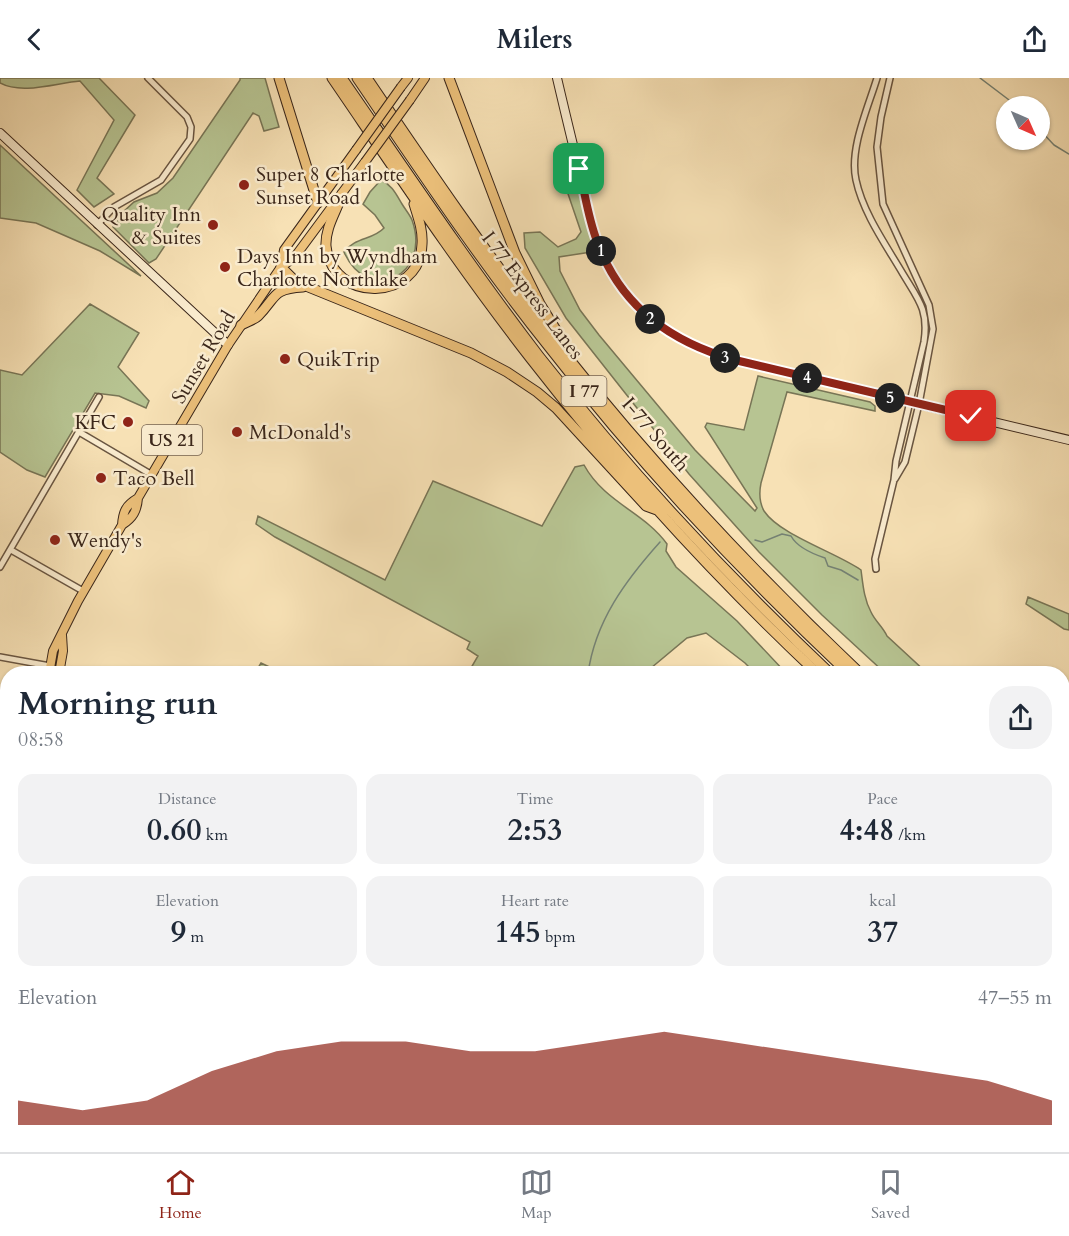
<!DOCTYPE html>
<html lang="en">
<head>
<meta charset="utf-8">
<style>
  body { margin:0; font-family:Cardo,serif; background:#f2f2f3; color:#1f2937; height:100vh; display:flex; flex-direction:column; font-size:22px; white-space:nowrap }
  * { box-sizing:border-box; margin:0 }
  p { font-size:20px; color:#747a83 }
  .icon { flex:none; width:33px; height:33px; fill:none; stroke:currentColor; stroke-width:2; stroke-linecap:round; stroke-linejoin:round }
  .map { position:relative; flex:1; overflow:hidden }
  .sheet { position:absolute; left:0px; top:588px; width:1070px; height:486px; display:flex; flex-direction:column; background:#fff; border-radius:24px 24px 0 0; box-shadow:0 2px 4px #0004 }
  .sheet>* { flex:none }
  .needle { width:39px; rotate:135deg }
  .fabs { position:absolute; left:996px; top:18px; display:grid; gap:12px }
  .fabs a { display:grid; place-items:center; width:54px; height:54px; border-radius:50%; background:#fff; box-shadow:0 2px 4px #0004; font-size:30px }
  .pin { position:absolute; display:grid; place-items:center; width:51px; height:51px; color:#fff; margin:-26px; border-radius:12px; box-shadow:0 3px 9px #0006 }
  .km { position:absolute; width:30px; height:30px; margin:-15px; border-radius:50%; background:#222; color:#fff; font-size:16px; line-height:30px; text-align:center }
  .round { display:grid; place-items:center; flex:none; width:63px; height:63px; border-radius:24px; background:#f2f2f3 }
  .summary { display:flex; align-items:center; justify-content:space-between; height:102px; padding:0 18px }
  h1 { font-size:33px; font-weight:700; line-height:45px }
  .figures { display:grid; grid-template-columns:repeat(3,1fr); gap:9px; height:102px; padding:6px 18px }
  .figures div { display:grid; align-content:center; border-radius:15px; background:#f2f2f3; text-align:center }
  .figures b { font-size:30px; font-weight:700 }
  .figures small { font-size:16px; font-weight:400 }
  .figures p { font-size:16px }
  .chart { height:168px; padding:12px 18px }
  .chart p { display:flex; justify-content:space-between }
  .chart svg { width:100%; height:108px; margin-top:6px; fill:#8f2418; opacity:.7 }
  header { display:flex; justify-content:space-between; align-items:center; height:78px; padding:0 18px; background:#fff; font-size:27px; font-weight:700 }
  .tab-bar { display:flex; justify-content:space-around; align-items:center; height:84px; border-top:2px solid #e0e1e3; background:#fff; font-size:16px; color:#747a83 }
  .tab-bar a { display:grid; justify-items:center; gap:3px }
  .tab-bar .selected { color:#8f2418 }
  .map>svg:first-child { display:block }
</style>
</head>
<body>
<header><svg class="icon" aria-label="back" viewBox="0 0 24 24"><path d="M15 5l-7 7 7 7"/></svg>Milers<svg class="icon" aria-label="share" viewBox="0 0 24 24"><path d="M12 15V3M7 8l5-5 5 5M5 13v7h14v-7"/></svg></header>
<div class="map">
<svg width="1069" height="1074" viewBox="0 0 1069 1074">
  <rect width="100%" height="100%" fill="#f7e1b5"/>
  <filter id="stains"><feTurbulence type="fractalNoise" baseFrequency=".00333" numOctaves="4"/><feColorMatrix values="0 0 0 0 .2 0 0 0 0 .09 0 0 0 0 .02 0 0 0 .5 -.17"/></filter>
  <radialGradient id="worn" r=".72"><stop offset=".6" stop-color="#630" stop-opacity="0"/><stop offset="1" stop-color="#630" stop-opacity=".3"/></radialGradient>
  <!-- green -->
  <path fill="#b7c492" stroke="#787556" stroke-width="1.5" d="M0 0H99L135 37 97 100 114 116 94 129 77 112 114 42 80 3C56 5 22 17 0 5Z
    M240 0H265L279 49 264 53 259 38 253 35 156 181 149 185 113 149 122 135 134 124 157 115 173 100 240 2Z
    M0 67 141 198 100 173 36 145 0 140Z
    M381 102C392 107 396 116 402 126 405 131 410 137 412 142 432 198 368 228 344 174 355 159 373 162 384 150L375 137 363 126 370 114Z
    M576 103 593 167 591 174 559 179 560 193 580 232 599 257 695 372 755 433 757 430 705 349 707 345 744 352 758 298 870 324 875 328V333L787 314 761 405C759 415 759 424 764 433 780 457 835 474 861 492 863 507 864 521 871 534 875 543 883 549 887 558L927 595H885L822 537 759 474 689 396 566 240 525 170 524 155 540 154 558 169 576 161 581 154 565 107Z
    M90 226 139 255 118 289 149 323 146 330 119 318 95 315 45 399 27 392 0 374V292L22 297Z
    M584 387C605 425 644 434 667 466L666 473 676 489 737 543 786 595H755L745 585 706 555 687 560 645 595H468L478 578 467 571 470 564 275 459 256 446 258 438 385 502 433 403 542 448 575 389Z
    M1028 519 1069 536V552L1064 551 1026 526Z
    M261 585 282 595H255Z
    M1062 720 1069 726V764L1062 758Z
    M0 745 7 746V891L0 890Z
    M1062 846 1069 853V872L1062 866Z
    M1062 877 1069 883V1032L1062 1025Z"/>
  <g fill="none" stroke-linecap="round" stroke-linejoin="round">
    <!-- stream -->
    <path stroke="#758173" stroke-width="1.5" d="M980 0 1017 28
      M1040 52 1054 67 1069 76
      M755 462 762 464 782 456 791 458C797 469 813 476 825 480L828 488 841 492 858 502
      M588 596C595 543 626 502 660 464"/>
    <!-- street casing -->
    <g stroke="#695541" stroke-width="8">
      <path id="street" d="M890 0 881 39 877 69 883 126 929 227 933 251 919 326 905 384 895 401
        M97 147 114 129 161 102 190 61 191 49 187 39 148 0
        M79 354 152 397
        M11 472 83 513
        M0 489 99 319
        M876 491 875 481 894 402 896 383 924 264C929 232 918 221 903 196 886 167 863 135 856 102 849 71 868 30 877 0
        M0 579 50 588
        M0 938 8 939
        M0 1031 8 1030
        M36 1066H57"/>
    </g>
    <!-- secondary casing -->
    <g stroke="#3a261a" stroke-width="10">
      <path id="secondary" d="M557 0C565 34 573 68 582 103 586 123 590 145 598 165 622 229 670 264 735 282L1069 362
        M0 55 228 267
        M0 666 8 676
        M0 688 8 697"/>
    </g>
    <!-- primary casing -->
    <g stroke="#3a261a" stroke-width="10">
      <path id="primary" d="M401 9 408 0
        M410 22 425 0
        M281 189 284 172 356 72
        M122 447C123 433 126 427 138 420
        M49 596 53 573 78 523 122 447C133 440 137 433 138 420L228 267 281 189 294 180 365 84
        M59 596 63 573 62 557
        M68 1066 69 1074
        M78 1066 79 1074
        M565 1066 579 1074"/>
    </g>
    <!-- highway casing -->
    <g stroke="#3a261a" stroke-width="11">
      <path id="highway" d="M279 0 318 125
        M332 0C397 95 460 190 531 281 618 393 715 499 818 596
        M342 0C407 94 470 188 539 278 628 391 726 497 831 596
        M357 0C419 91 480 183 549 269 640 386 741 494 849 596
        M367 0C428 90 489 180 557 266 650 383 752 493 861 596
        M449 0 515 175 540 226 571 276
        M342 116C337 133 325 149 326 168 332 226 420 224 422 166 423 152 418 139 414 126
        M281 189 296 204 471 275 507 294 537 314 556 330 646 428 657 432
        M241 247C246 244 254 242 258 238 277 219 271 211 303 209
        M1062 778 1069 784
        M1062 790 1069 796
        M1062 806 1069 813
        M1062 818 1069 825"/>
    </g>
    <!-- street -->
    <use href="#street" stroke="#faeccf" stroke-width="5"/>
    <!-- secondary -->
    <use href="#secondary" stroke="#faeccf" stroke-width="8"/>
    <!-- primary -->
    <use href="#primary" stroke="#ecc07a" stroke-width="8"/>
    <!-- highway -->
    <use href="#highway" stroke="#ecc07a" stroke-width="9"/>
    <!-- primary-bridge casing -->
    <g stroke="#3a261a" stroke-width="10" stroke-linecap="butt">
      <path id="primary-bridge" d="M356 72 401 9
        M365 84 410 22"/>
    </g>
    <!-- primary-bridge -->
    <use href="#primary-bridge" stroke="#ecc07a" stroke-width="8"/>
  </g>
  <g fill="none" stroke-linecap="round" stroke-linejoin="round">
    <!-- route casing -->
    <g stroke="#fff" stroke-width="12">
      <path id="route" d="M579 91C585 115 588 140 597 163 620 228 670 264 735 282L971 338"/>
    </g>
    <!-- route -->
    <use href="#route" stroke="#8f2418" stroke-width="8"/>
  </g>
  <!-- markers -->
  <g fill="#8f2418" stroke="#faeccf" stroke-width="2">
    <circle cx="244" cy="107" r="6"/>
    <circle cx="213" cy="147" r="6"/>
    <circle cx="225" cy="189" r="6"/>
    <circle cx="285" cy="281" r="6"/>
    <circle cx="128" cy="344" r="6"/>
    <circle cx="237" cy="354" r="6"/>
    <circle cx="101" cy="400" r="6"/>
    <circle cx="55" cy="462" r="6"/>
  </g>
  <g text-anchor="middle" stroke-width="5" stroke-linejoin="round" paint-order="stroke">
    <!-- shield labels -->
    <g fill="#faeccf" stroke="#746150" stroke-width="1.5">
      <rect x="561.5" y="298" width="45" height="30" rx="4.5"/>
      <rect x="142" y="347" width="60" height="30" rx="4.5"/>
    </g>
    <g font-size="18" font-weight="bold" fill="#3a261a">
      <text x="584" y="319">I 77</text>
      <text x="172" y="368">US 21</text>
    </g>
    <!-- poi labels -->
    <g font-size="20" fill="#3a261a" stroke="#faeccf" text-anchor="start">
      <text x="256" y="103">Super 8 Charlotte<tspan x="256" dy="23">Sunset Road</tspan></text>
      <text x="201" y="143" text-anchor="end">Quality Inn<tspan x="201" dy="23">&amp; Suites</tspan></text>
      <text x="237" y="185">Days Inn by Wyndham<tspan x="237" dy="23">Charlotte Northlake</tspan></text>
      <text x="297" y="288">QuikTrip</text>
      <text x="116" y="351" text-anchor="end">KFC</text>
      <text x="249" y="361">McDonald's</text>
      <text x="113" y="407">Taco Bell</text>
      <text x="67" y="469">Wendy's</text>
    </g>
    <!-- street labels -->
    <g font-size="20" fill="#3a261a" stroke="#faeccf">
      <text transform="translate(533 217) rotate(53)" y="7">I 77 Express Lanes</text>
      <text transform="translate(203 279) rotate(-59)" y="7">Sunset Road</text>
      <text transform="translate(656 356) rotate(49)" y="7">I-77 South</text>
    </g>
  </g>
  <rect width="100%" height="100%" filter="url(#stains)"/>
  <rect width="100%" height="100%" fill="url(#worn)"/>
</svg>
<div class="fabs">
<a><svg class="needle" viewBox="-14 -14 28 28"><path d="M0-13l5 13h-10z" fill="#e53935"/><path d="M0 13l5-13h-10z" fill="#747a83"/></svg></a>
</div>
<div class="pin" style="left:579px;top:91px;background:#1e9e55"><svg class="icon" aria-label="arrive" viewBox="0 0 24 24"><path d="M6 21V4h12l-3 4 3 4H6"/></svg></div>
<div class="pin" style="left:971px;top:338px;background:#d93025"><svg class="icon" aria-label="check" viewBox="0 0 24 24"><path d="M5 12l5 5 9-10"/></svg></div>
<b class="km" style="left:601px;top:173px">1</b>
<b class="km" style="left:650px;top:241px">2</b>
<b class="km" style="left:725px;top:280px">3</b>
<b class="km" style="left:807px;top:300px">4</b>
<b class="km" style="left:890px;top:320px">5</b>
<section class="sheet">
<div class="summary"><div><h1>Morning run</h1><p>08:58</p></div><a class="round"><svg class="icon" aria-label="share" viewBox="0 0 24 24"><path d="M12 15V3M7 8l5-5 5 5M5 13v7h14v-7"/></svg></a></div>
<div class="figures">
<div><p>Distance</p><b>0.60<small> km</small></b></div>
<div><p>Time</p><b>2:53</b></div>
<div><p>Pace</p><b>4:48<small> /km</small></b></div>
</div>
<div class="figures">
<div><p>Elevation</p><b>9<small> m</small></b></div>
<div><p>Heart rate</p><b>145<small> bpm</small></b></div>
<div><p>kcal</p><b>37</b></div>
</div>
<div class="chart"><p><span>Elevation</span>47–55 m</p>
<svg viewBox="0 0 160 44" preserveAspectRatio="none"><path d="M0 44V34L10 38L20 34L30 22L40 14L50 10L60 10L70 14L80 14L90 10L100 6L110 10L120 14L130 18L140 22L150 26L160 34V44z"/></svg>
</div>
</section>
</div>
<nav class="tab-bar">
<a class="selected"><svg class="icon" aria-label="home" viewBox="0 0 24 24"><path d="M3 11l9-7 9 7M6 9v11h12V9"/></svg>Home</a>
<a><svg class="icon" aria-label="map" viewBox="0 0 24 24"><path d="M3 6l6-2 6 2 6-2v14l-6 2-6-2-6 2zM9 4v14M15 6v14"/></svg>Map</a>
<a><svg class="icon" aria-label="saved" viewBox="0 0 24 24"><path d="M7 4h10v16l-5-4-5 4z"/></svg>Saved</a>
</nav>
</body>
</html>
